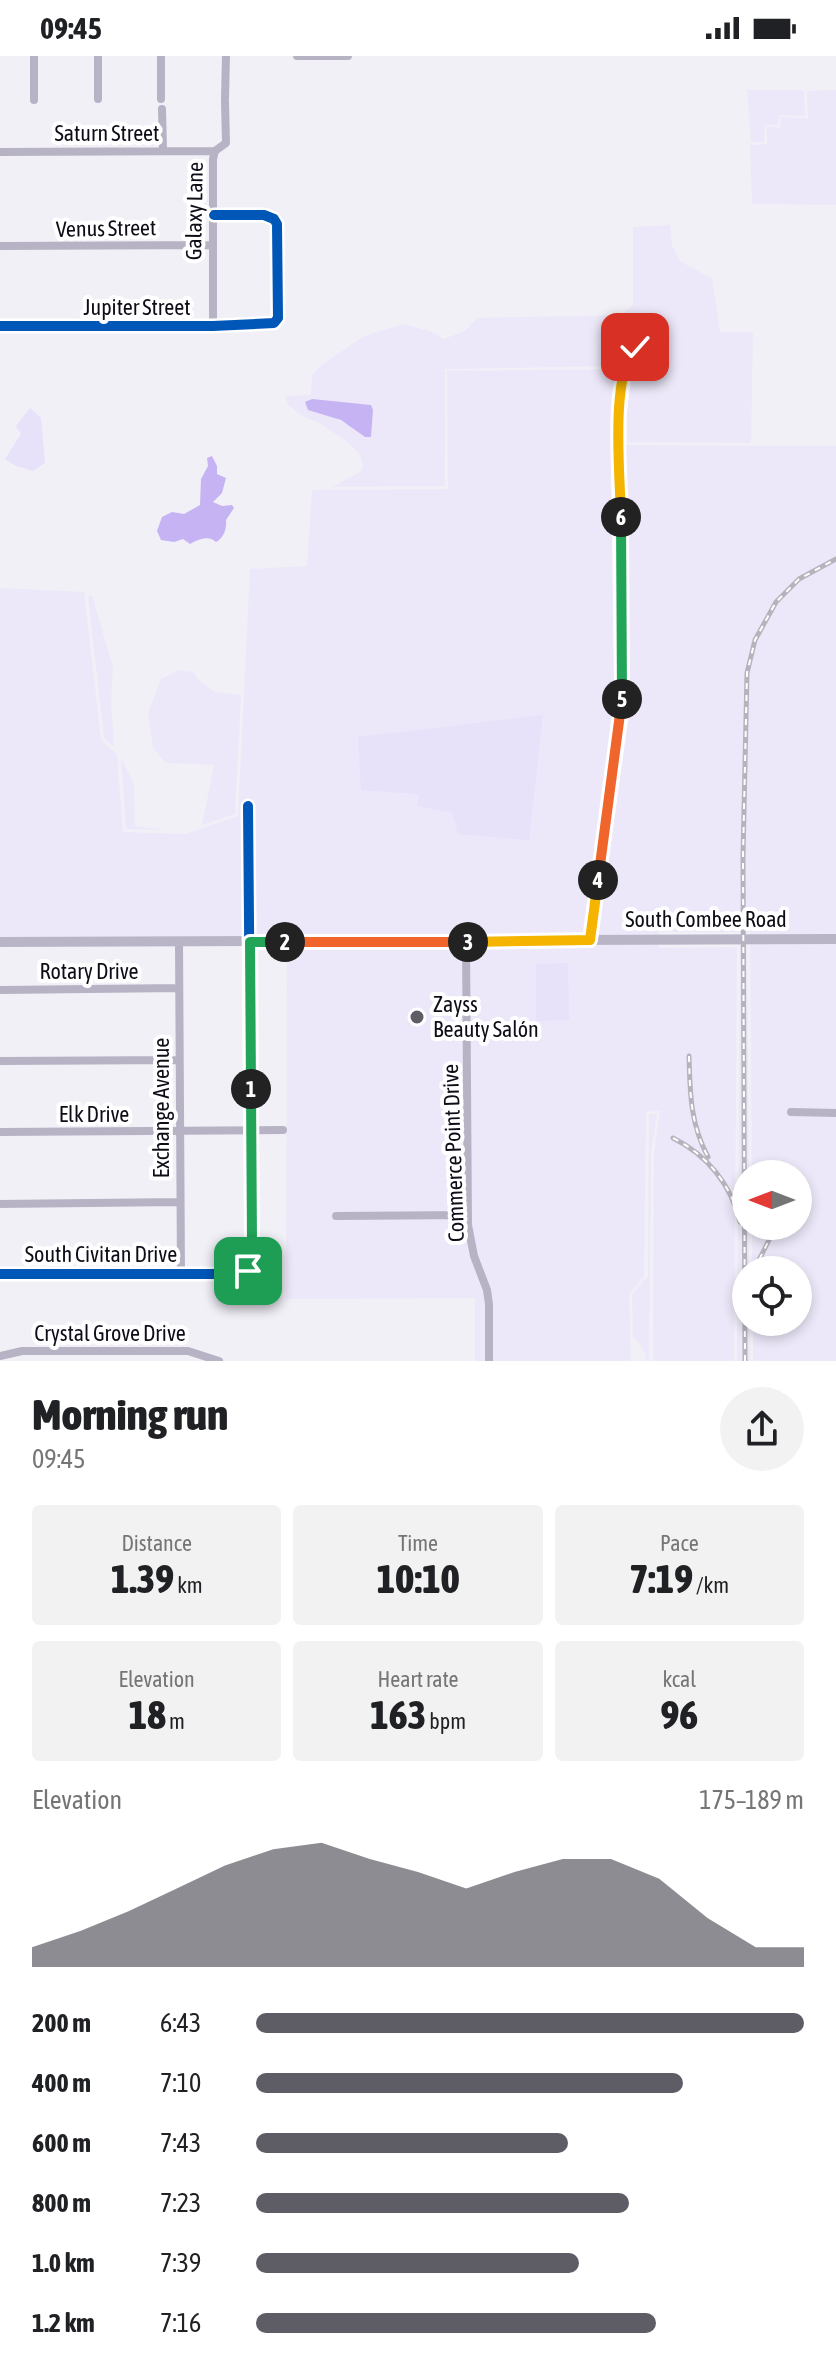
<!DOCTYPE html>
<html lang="en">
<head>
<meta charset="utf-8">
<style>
  body { margin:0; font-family:"Asap Condensed",sans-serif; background:#f2f2f2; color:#202124; height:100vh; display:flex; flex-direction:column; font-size:30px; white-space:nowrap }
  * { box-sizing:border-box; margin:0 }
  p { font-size:26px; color:#757577 }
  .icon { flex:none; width:44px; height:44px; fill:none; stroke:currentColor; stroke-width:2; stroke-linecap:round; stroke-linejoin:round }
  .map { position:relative; height:1305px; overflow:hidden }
  .drawer { display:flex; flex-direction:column; background:#fff; flex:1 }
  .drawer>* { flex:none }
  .needle { width:52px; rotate:270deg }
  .fabs { position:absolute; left:732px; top:1104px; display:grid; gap:16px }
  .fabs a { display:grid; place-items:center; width:80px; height:80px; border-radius:50%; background:#fff; box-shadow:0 4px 12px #0003; font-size:40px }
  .pin { position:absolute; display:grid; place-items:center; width:68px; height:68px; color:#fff; margin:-34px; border-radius:16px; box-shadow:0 4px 12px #0006 }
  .km { position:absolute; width:40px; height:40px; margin:-20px; border-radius:50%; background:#222; color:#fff; font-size:22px; line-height:40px; text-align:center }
  .round { display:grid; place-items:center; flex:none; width:84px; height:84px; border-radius:42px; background:#f2f2f2 }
  .summary { display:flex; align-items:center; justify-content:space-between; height:136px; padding:0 32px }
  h1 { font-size:44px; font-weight:800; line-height:60px }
  .stats { display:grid; grid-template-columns:repeat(3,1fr); gap:12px; height:136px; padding:8px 32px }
  .stats div { display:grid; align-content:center; border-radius:8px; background:#f2f2f2; text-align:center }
  .stats b { font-size:40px; font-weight:800 }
  .stats small { font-size:22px; font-weight:400 }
  .stats p { font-size:22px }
  .chart { height:224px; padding:16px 32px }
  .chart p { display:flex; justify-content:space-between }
  .chart svg { width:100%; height:144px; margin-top:8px; fill:#5e5c65; opacity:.7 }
  ul { padding:0 32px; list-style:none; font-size:26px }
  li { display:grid; grid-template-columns:128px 96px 1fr; align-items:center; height:60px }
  li i { height:20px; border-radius:10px; background:#5e5c65 }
  .status { display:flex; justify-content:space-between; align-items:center; height:56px; padding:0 40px; background:#fff; direction:ltr }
  .status svg { height:22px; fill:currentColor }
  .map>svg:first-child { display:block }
</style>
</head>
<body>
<div class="status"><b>09:45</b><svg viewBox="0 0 49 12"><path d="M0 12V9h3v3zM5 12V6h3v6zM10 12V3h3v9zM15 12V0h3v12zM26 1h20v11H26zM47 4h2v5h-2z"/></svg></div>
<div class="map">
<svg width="836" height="1305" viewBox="0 0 836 1305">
  <rect width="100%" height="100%" fill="#f1f0f7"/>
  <!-- built -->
  <path fill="#ece8f9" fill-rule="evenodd" d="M747 34H804L805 60 780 59 778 69H765L764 86H751Z
    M836 34V149L752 148 750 89 767 88V70L780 72 781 61 808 63 807 35Z
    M670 169 672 190 681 206 712 222 720 276H753L751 387 628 386 625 339 629 304 640 291 635 287 623 301 622 310 445 313V430L332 431 360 416 363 409 359 397 346 385 321 368 300 359 288 348 285 340 311 339 312 319 319 311 364 280 404 268 430 275 444 283 465 275 477 262 621 259 633 249V171ZM354 348 371 349 373 354 371 381 330 359Z
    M621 313 625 389 836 390V1305H753V1266H798V1214H752V1170H798V1118H752L750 876H658L659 892 737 891 734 1305H653L654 1096 660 1055 646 1056 644 1220 629 1238 631 1305H475V1242L286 1243 287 881 0 884V532L84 536 101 683 117 699 123 776 186 778 238 760 250 513 307 510 312 434 448 433 447 315Z
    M88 540H92L113 611 111 645 114 691 104 682Z
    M179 614 193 616 199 625 215 636 241 639 235 758 202 769 214 709 166 707 153 692 148 657 161 623Z
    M121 701 134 728 135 770 164 774 126 773Z
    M747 886 749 1118H746V1170H749V1214H746V1266H750V1305H737L740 891 737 888 662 889 661 887Z
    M649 1058H657L651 1096 649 1305H646V1299L636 1283H633L632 1238 648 1220Z"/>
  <!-- green -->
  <path fill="#e7e1fa" d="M30 352 41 362 45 407 33 415 16 410 5 403 21 378 16 370Z
    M543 659 529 784 458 778 452 757 418 750V738L361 734 358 681Z
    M568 907 569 964 536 965V908Z"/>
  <!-- water -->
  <path fill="#c6b3f3" d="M312 343 371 349 373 354 371 381H365L341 364 308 354 305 346Z
    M212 400 217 410V418L226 422 222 437 213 446 222 450 232 449 234 452 226 464C227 472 224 482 216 486 208 479 199 483 190 488L183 483 174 486 161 484 157 475 162 461 172 456 184 458 200 449 201 423 208 410 207 402Z"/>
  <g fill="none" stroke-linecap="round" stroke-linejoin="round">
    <!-- minor -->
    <path stroke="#b7b3c4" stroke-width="8" d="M34 0V44
      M98 0V43
      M297 0H348
      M161 43V0
      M225 43 226 0
      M162 53 163 95
      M0 96 215 95
      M0 190 213 189
      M0 270H213L274 267 278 262 277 168 274 163 264 159H214
      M213 270V103L215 95 226 87 225 46
      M590 884 622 653 618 367 626 303 635 291
      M179 886 181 1218
      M466 886 468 1169 474 1200 487 1234 489 1248V1305
      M0 934 179 932
      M0 1005 179 1004
      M791 1056 836 1057
      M0 1076 283 1074
      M0 1148 180 1146
      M336 1160 468 1159
      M0 1218H242L248 1215 252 1209 248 750
      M0 1300 22 1295H188L219 1305"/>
    <!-- major -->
    <path stroke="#bab4c7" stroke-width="10" d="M0 886 836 883"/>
    <!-- rail casing -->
    <g stroke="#b6b3bd" stroke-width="5">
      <path id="rail" d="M689 1000C690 1036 690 1067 708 1101
        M673 1082C707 1099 731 1128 740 1166
        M754 1214 775 1172
        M745 1305 743 800 747 617 755 584 776 546 799 523 836 503"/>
    </g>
    <!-- rail -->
    <use href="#rail" stroke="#fff" stroke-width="2" stroke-dasharray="6" stroke-linecap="butt"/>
    <!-- cycleway casing -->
    <g stroke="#fff" stroke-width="15">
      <path id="cycleway" d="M0 270H213L274 267 278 262 277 168 274 163 264 159H214
        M590 884 622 653 618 367 626 303 635 291
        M0 1218H242L248 1215 252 1209 248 750"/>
    </g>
    <!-- cycleway -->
    <use href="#cycleway" stroke="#0057b8" stroke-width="10"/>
  </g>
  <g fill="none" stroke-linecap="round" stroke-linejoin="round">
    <!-- split-1 casing -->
    <g stroke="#fff" stroke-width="16">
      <path id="split-1" d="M248 1215 252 1209V1189L251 1033"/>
    </g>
    <!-- split-2 casing -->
    <g stroke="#fff" stroke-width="16">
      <path id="split-2" d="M251 1033 250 886H285"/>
    </g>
    <!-- split-3 casing -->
    <g stroke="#fff" stroke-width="16">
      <path id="split-3" d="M285 886H468"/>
    </g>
    <!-- split-4 casing -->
    <g stroke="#fff" stroke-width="16">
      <path id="split-4" d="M468 886 590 884 598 824"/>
    </g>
    <!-- split-5 casing -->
    <g stroke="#fff" stroke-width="16">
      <path id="split-5" d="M598 824 622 643"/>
    </g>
    <!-- split-6 casing -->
    <g stroke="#fff" stroke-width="16">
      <path id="split-6" d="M621 461 622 643"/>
    </g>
    <!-- split-7 casing -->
    <g stroke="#fff" stroke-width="16">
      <path id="split-7" d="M621 461C620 419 610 322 635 291"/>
    </g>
    <!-- split-1 -->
    <use href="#split-1" stroke="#22a559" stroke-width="10"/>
    <!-- split-2 -->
    <use href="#split-2" stroke="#22a559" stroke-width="10"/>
    <!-- split-3 -->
    <use href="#split-3" stroke="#f0652b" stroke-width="10"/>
    <!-- split-4 -->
    <use href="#split-4" stroke="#f5b400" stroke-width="10"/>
    <!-- split-5 -->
    <use href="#split-5" stroke="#f0652b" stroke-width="10"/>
    <!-- split-6 -->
    <use href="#split-6" stroke="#22a559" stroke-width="10"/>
    <!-- split-7 -->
    <use href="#split-7" stroke="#f5b400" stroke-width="10"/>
  </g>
  <!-- markers -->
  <circle fill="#5e5c65" stroke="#fff" stroke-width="3" cx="417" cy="961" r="8"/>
  <g text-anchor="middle" stroke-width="8" stroke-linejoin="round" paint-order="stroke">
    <!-- street labels -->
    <g font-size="22" fill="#0f0c17" stroke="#fff">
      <text x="107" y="85">Saturn Street</text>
      <text transform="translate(194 155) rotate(-89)" y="8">Galaxy Lane</text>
      <text transform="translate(106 172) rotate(-1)" y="8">Venus Street</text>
      <text x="137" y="259">Jupiter Street</text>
      <text x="706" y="871">South Combee Road</text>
      <text x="89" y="923">Rotary Drive</text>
      <text transform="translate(161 1052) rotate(-90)" y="8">Exchange Avenue</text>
      <text x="94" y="1066">Elk Drive</text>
      <text transform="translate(453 1097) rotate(-92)" y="8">Commerce Point Drive</text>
      <text x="101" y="1206">South Civitan Drive</text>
      <text x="110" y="1285">Crystal Grove Drive</text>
    </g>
    <!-- poi labels -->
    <g font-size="22" fill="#0f0c17" stroke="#fff" text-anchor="start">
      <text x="433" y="956">Zayss<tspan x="433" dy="25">Beauty Salón</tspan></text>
    </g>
  </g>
</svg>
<div class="fabs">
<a><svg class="needle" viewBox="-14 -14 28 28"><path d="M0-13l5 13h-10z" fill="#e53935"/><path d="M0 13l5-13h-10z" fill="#757577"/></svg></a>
<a><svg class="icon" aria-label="locate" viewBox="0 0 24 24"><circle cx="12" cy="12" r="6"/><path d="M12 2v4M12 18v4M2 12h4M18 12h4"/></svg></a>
</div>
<div class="pin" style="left:248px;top:1215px;background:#1e9e55"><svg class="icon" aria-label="arrive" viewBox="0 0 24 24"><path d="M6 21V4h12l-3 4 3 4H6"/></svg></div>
<div class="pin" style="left:635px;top:291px;background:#d93025"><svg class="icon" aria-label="check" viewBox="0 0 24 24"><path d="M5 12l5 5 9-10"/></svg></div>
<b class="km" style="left:251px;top:1033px">1</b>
<b class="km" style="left:285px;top:886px">2</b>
<b class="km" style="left:468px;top:886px">3</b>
<b class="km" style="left:598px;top:824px">4</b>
<b class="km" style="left:622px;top:643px">5</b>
<b class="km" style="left:621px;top:461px">6</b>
</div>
<section class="drawer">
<div class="summary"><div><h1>Morning run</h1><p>09:45</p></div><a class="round"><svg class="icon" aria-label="share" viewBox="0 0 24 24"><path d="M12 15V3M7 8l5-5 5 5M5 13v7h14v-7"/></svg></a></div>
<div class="stats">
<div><p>Distance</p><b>1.39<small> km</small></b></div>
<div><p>Time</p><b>10:10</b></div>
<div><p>Pace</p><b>7:19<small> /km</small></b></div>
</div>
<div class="stats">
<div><p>Elevation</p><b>18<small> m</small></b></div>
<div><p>Heart rate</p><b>163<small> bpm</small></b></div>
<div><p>kcal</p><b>96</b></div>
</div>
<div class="chart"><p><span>Elevation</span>175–189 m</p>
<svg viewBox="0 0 160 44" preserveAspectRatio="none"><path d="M0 44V38L10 33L20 27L30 20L40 13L50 8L60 6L70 11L80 15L90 20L100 15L110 11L120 11L130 17L140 29L150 38L160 38V44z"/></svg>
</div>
<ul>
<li><b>200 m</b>6:43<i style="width:100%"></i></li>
<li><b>400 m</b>7:10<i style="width:78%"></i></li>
<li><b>600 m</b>7:43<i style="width:57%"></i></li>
<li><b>800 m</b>7:23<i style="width:68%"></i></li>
<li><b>1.0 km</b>7:39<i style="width:59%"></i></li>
<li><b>1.2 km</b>7:16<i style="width:73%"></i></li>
</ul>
</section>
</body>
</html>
